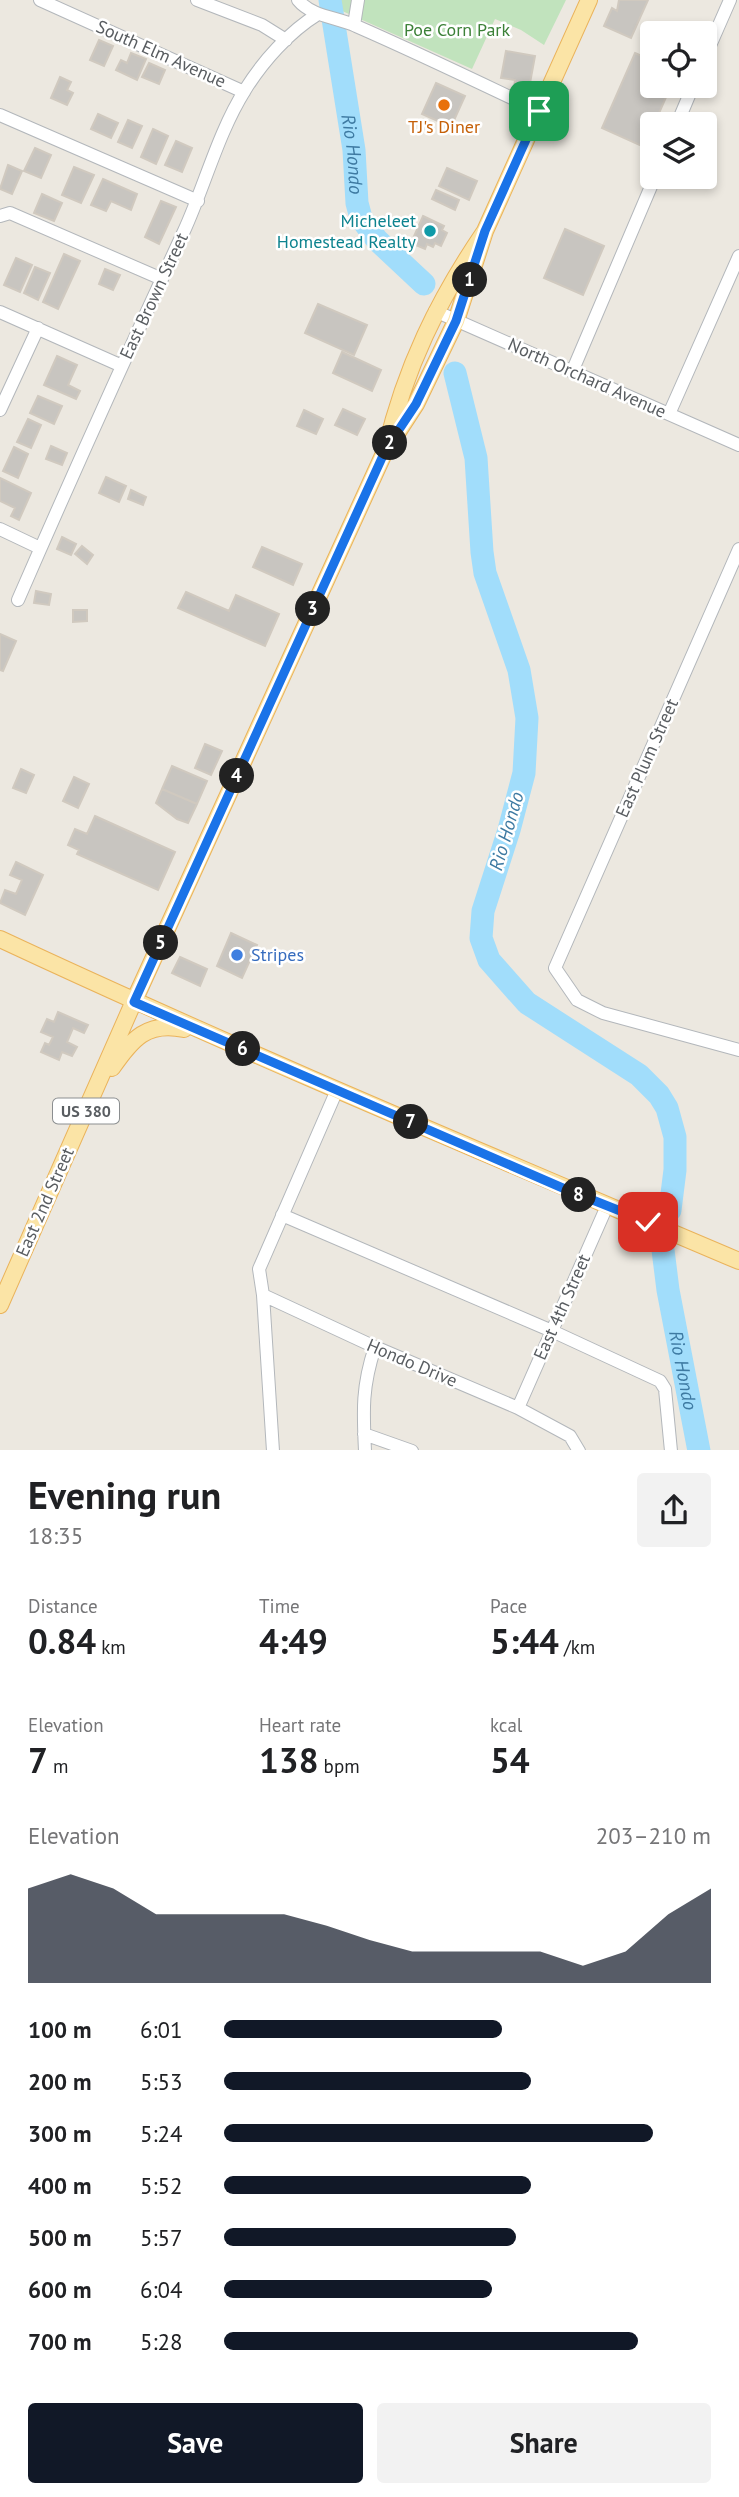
<!DOCTYPE html>
<html lang="en">
<head>
<meta charset="utf-8">
<style>
  body { margin:0; font-family:"PT Sans",sans-serif; background:#f2f2f2; color:#202124; height:100vh; display:flex; flex-direction:column; font-size:26px; white-space:nowrap }
  * { box-sizing:border-box; margin:0 }
  p { font-size:23px; color:#757577 }
  .icon { flex:none; width:38px; height:38px; fill:none; stroke:currentColor; stroke-width:2; stroke-linecap:round; stroke-linejoin:round }
  .map { position:relative; height:1450px; overflow:hidden }
  .sheet { display:flex; flex-direction:column; background:#fff; flex:1 }
  .sheet>* { flex:none }
  .fabs { position:absolute; left:640px; top:21px; display:grid; gap:14px }
  .fabs a { display:grid; place-items:center; width:77px; height:77px; border-radius:7px; background:#fff; box-shadow:0 4px 10px #0003; font-size:35px }
  .pin { position:absolute; display:grid; place-items:center; width:60px; height:60px; color:#fff; margin:-30px; border-radius:14px; box-shadow:0 4px 10px #0006 }
  .km { position:absolute; width:35px; height:35px; margin:-18px; border-radius:50%; background:#222; color:#fff; font-size:19px; line-height:35px; text-align:center }
  .round { display:grid; place-items:center; flex:none; width:74px; height:74px; border-radius:7px; background:#f2f2f2 }
  .overview { display:flex; align-items:center; justify-content:space-between; height:119px; padding:0 28px }
  h1 { font-size:38px; font-weight:600; line-height:52px }
  .metrics { display:grid; grid-template-columns:repeat(3,1fr); gap:10px; height:119px; padding:7px 28px }
  .metrics div { display:grid; align-content:center }
  .metrics b { font-size:35px; font-weight:600 }
  .metrics small { font-size:19px; font-weight:400 }
  .metrics p { font-size:19px }
  .chart { height:196px; padding:14px 28px }
  .chart p { display:flex; justify-content:space-between }
  .chart svg { width:100%; height:126px; margin-top:7px; fill:#111827; opacity:.7 }
  .primary-button { display:flex; gap:14px; margin-top:auto; padding:14px 28px }
  .primary-button a { flex:1; height:80px; border-radius:7px; background:#111827; color:#fff; font-size:28px; font-weight:600; line-height:80px; text-align:center }
  .primary-button a+a { background:#f2f2f2; color:#202124 }
  ul { padding:0 28px; list-style:none; font-size:23px }
  li { display:grid; grid-template-columns:112px 84px 1fr; align-items:center; height:52px }
  li i { height:18px; border-radius:9px; background:#111827 }
  .map>svg:first-child { display:block }
</style>
</head>
<body>
<div class="map">
<svg width="739" height="1451" viewBox="0 0 739 1451">
  <rect width="100%" height="100%" fill="#ece8e0"/>
  <!-- green -->
  <path fill="#c1e3bd" d="M330 0H566L544 45 521 30 495 19 472 69 331 6Z"/>
  <g fill="none" stroke-linecap="round" stroke-linejoin="round">
    <!-- river -->
    <g stroke="#a1ddfb" stroke-width="23">
      <path id="s1" d="M330 0 354 150 357 203 361 218 377 240 424 284"/>
      <path d="M455 373 476 458 482 552 485 573 519 670 527 718 524 773 509 830 483 911 481 938 489 960 527 1003 639 1075 659 1095 667 1108 675 1137V1170L670 1210"/>
      <path id="s2" d="M663 1250 668 1290 699 1451"/>
    </g>
  </g>
  <!-- building -->
  <path fill="#c8c5c0" stroke="#d0c9bf" stroke-width="2" d="M619 0H648L631 38 604 26 612 8 617 11Z
    M99 40 113 46 104 66 90 60Z
    M506 51 535 56 530 83 525 82 523 90 514 88 515 80 501 78Z
    M131 53 146 59 137 80 116 70 121 60 127 63Z
    M635 53 653 61V86H671L644 147 602 128Z
    M149 63 165 70 159 84 142 77Z
    M60 77 71 82 67 90 73 93 67 105 51 98Z
    M436 83 465 96 451 127 422 114Z
    M98 114 118 123 111 138 91 129Z
    M128 120 142 126 132 148 118 142Z
    M153 129 168 136 156 164 141 157Z
    M176 141 192 148 182 172 165 165Z
    M35 148 51 155 41 178 24 171Z
    M8 165 22 171 12 194 0 189Z
    M74 167 94 175 81 203 62 195Z
    M447 168 477 181 469 200 439 186Z
    M103 179 137 194 131 210 111 201 106 211 91 205Z
    M436 190 459 200 455 210 432 199Z
    M42 194 62 203 54 221 34 213Z
    M161 201 176 207 159 244 145 237Z
    M423 216 444 226 442 230 447 233 441 246 435 243 433 247 427 244 425 249 411 243Z
    M565 229 604 246 583 295 544 278Z
    M64 254 80 261 58 309 43 302Z
    M16 258 32 265 20 292 4 285Z
    M35 267 50 273 38 300 24 293Z
    M105 269 120 275 113 290 99 284Z
    M318 304 367 325 354 355 305 333Z
    M342 352 381 370 372 391 333 373Z
    M57 356 77 365 68 385 80 391 76 399 44 385Z
    M38 396 62 406 54 424 30 413Z
    M343 409 365 419 357 435 335 425Z
    M304 410 323 419 316 434 297 426Z
    M28 419 41 425 31 448 17 442Z
    M51 446 67 453 62 465 46 459Z
    M14 447 28 454 18 478 3 471Z
    M106 477 126 486 119 502 99 493Z
    M0 478 31 493 19 520 11 516 15 508 0 501Z
    M131 490 146 497 143 505 128 499Z
    M62 537 76 544 71 555 57 549Z
    M82 546 93 555 87 564 75 554Z
    M262 547 302 564 293 585 253 567Z
    M36 591 51 594 49 605 34 603Z
    M186 592 229 611 236 595 279 614 265 646 178 608Z
    M73 610H87V621L73 622Z
    M0 634 16 641 3 671 0 670Z
    M205 744 222 751 211 775 195 768Z
    M172 766 207 781 197 804 162 789Z
    M21 769 34 775 26 793 13 788Z
    M74 777 89 784 78 808 63 801Z
    M162 789 197 804 188 823 177 819 156 803Z
    M95 816 175 852 158 890 77 854 79 850 68 845 75 829 87 834Z
    M16 862 43 875 25 915 0 903 5 890 16 894 22 880 10 875Z
    M231 933 257 945 242 978 217 966Z
    M180 957 207 969 200 986 172 973Z
    M58 1012 88 1025 84 1033 73 1028 67 1042 77 1047 72 1056 62 1052 59 1060 41 1052 45 1043 49 1045 53 1037 41 1032 47 1019 54 1022Z"/>
  <g fill="none" stroke-linecap="round" stroke-linejoin="round">
    <!-- minor casing -->
    <g stroke="#b3b7bb" stroke-width="14">
      <path id="minor" d="M40 0 244 92
        M197 0 262 25 286 40
        M298 0C312 17 337 17 356 26 418 53 478 82 539 111
        M354 25 358 0
        M705 57 730 0
        M0 115 198 201
        M677 124 693 86
        M0 216 10 213 162 279
        M435 311 739 445
        M0 312 122 366
        M572 372 655 177
        M0 410 38 328
        M669 414 739 256
        M0 529 40 548
        M739 549 555 968 577 1000 603 1013 739 1050
        M18 600C72 476 127 354 184 231 205 185 218 133 245 90 263 61 289 32 318 14
        M337 1090 259 1269 263 1295 375 1347 518 1408 570 1436 579 1451
        M282 1215 552 1331 660 1381 665 1389 671 1451
        M263 1295 273 1451
        M518 1408 607 1206
        M364 1434 412 1451
        M365 1451C363 1410 362 1386 375 1347"/>
    </g>
    <!-- major casing -->
    <g stroke="#eab35b" stroke-width="18">
      <path id="major" d="M390 444 416 404 456 321 485 231 589 0
        M0 939C244 1053 492 1156 739 1261
        M112 1068C132 1039 147 1021 184 1029
        M0 1305 134 1001 386 449C405 368 438 300 485 231"/>
    </g>
    <!-- minor -->
    <use href="#minor" stroke="#fff" stroke-width="12"/>
    <!-- major -->
    <use href="#major" stroke="#fbe4a6" stroke-width="16"/>
  </g>
  <g fill="none" stroke-linecap="round" stroke-linejoin="round">
    <!-- route casing -->
    <g stroke="#fff" stroke-width="14">
      <path id="route" d="M539 111 485 231 456 321 416 404 386 449 134 1002 565 1189 648 1222"/>
    </g>
    <!-- route -->
    <use href="#route" stroke="#1a73e8" stroke-width="9"/>
  </g>
  <!-- markers -->
  <circle fill="#e8710a" stroke="#fff" stroke-width="2.5" cx="444" cy="105" r="7"/>
  <circle fill="#0f9aa8" stroke="#fff" stroke-width="2.5" cx="430" cy="231" r="7"/>
  <circle fill="#3f7fe0" stroke="#fff" stroke-width="2.5" cx="237" cy="955" r="7"/>
  <g text-anchor="middle" stroke-width="5" stroke-linejoin="round" paint-order="stroke">
    <!-- shield labels -->
    <rect fill="#fff" stroke="#8b8e90" stroke-width="2" x="53" y="1098.5" width="66" height="25" rx="5"/>
    <g font-size="16" font-weight="bold" fill="#595d61">
      <text x="86" y="1117">US 380</text>
    </g>
    <!-- park labels -->
    <g font-size="18" fill="#3c8138" stroke="#fff">
      <text x="457" y="36">Poe Corn Park</text>
    </g>
    <!-- street labels -->
    <g font-size="18" fill="#595d61" stroke="#fff">
      <text transform="translate(161 54) rotate(24)" y="6">South Elm Avenue</text>
      <text transform="translate(154 296) rotate(-65)" y="6">East Brown Street</text>
      <text transform="translate(587 378) rotate(24)" y="6">North Orchard Avenue</text>
      <text transform="translate(647 758) rotate(-66)" y="6">East Plum Street</text>
      <text transform="translate(45 1202) rotate(-66)" y="6">East 2nd Street</text>
      <text transform="translate(562 1307) rotate(-66)" y="6">East 4th Street</text>
      <text transform="translate(412 1363) rotate(23)" y="6">Hondo Drive</text>
    </g>
    <!-- food labels -->
    <g font-size="18" fill="#c56008" stroke="#fff">
      <text x="444" y="133">TJ's Diner</text>
    </g>
    <!-- culture labels -->
    <g font-size="18" fill="#0d838f" stroke="#fff" text-anchor="end">
      <text x="416" y="227">Micheleet<tspan x="416" dy="21">Homestead Realty</tspan></text>
    </g>
    <!-- shop labels -->
    <g font-size="18" fill="#366cbe" stroke="#fff" text-anchor="start">
      <text x="251" y="961">Stripes</text>
    </g>
    <!-- water labels -->
    <g font-size="19" font-style="italic" fill="#3e7aa2" stroke="#fff">
      <text dy="7" stroke="none"><textPath href="#s1" startOffset="156">Rio Hondo</textPath></text>
      <text transform="translate(506 831) rotate(-74)" y="7">Rio Hondo</text>
      <text dy="7" stroke="none"><textPath href="#s2" startOffset="122">Rio Hondo</textPath></text>
    </g>
  </g>
</svg>
<div class="fabs">
<a><svg class="icon" aria-label="locate" viewBox="0 0 24 24"><circle cx="12" cy="12" r="6"/><path d="M12 2v4M12 18v4M2 12h4M18 12h4"/></svg></a>
<a><svg class="icon" aria-label="layers" viewBox="0 0 24 24"><path d="M12 4l9 5-9 5-9-5zM3 14l9 5 9-5"/></svg></a>
</div>
<div class="pin" style="left:539px;top:111px;background:#1e9e55"><svg class="icon" aria-label="arrive" viewBox="0 0 24 24"><path d="M6 21V4h12l-3 4 3 4H6"/></svg></div>
<div class="pin" style="left:648px;top:1222px;background:#d93025"><svg class="icon" aria-label="check" viewBox="0 0 24 24"><path d="M5 12l5 5 9-10"/></svg></div>
<b class="km" style="left:470px;top:280px">1</b>
<b class="km" style="left:390px;top:443px">2</b>
<b class="km" style="left:313px;top:609px">3</b>
<b class="km" style="left:237px;top:776px">4</b>
<b class="km" style="left:161px;top:943px">5</b>
<b class="km" style="left:243px;top:1049px">6</b>
<b class="km" style="left:411px;top:1122px">7</b>
<b class="km" style="left:579px;top:1195px">8</b>
</div>
<section class="sheet">
<div class="overview"><div><h1>Evening run</h1><p>18:35</p></div><a class="round"><svg class="icon" aria-label="share" viewBox="0 0 24 24"><path d="M12 15V3M7 8l5-5 5 5M5 13v7h14v-7"/></svg></a></div>
<div class="metrics">
<div><p>Distance</p><b>0.84<small> km</small></b></div>
<div><p>Time</p><b>4:49</b></div>
<div><p>Pace</p><b>5:44<small> /km</small></b></div>
</div>
<div class="metrics">
<div><p>Elevation</p><b>7<small> m</small></b></div>
<div><p>Heart rate</p><b>138<small> bpm</small></b></div>
<div><p>kcal</p><b>54</b></div>
</div>
<div class="chart"><p><span>Elevation</span>203–210 m</p>
<svg viewBox="0 0 160 44" preserveAspectRatio="none"><path d="M0 44V11L10 6L20 11L30 20L40 20L50 20L60 20L70 24L80 29L90 33L100 33L110 33L120 33L130 38L140 33L150 20L160 11V44z"/></svg>
</div>
<ul>
<li><b>100 m</b>6:01<i style="width:57%"></i></li>
<li><b>200 m</b>5:53<i style="width:63%"></i></li>
<li><b>300 m</b>5:24<i style="width:88%"></i></li>
<li><b>400 m</b>5:52<i style="width:63%"></i></li>
<li><b>500 m</b>5:57<i style="width:60%"></i></li>
<li><b>600 m</b>6:04<i style="width:55%"></i></li>
<li><b>700 m</b>5:28<i style="width:85%"></i></li>
</ul>
<div class="primary-button"><a>Save</a><a>Share</a></div>
</section>
</body>
</html>
